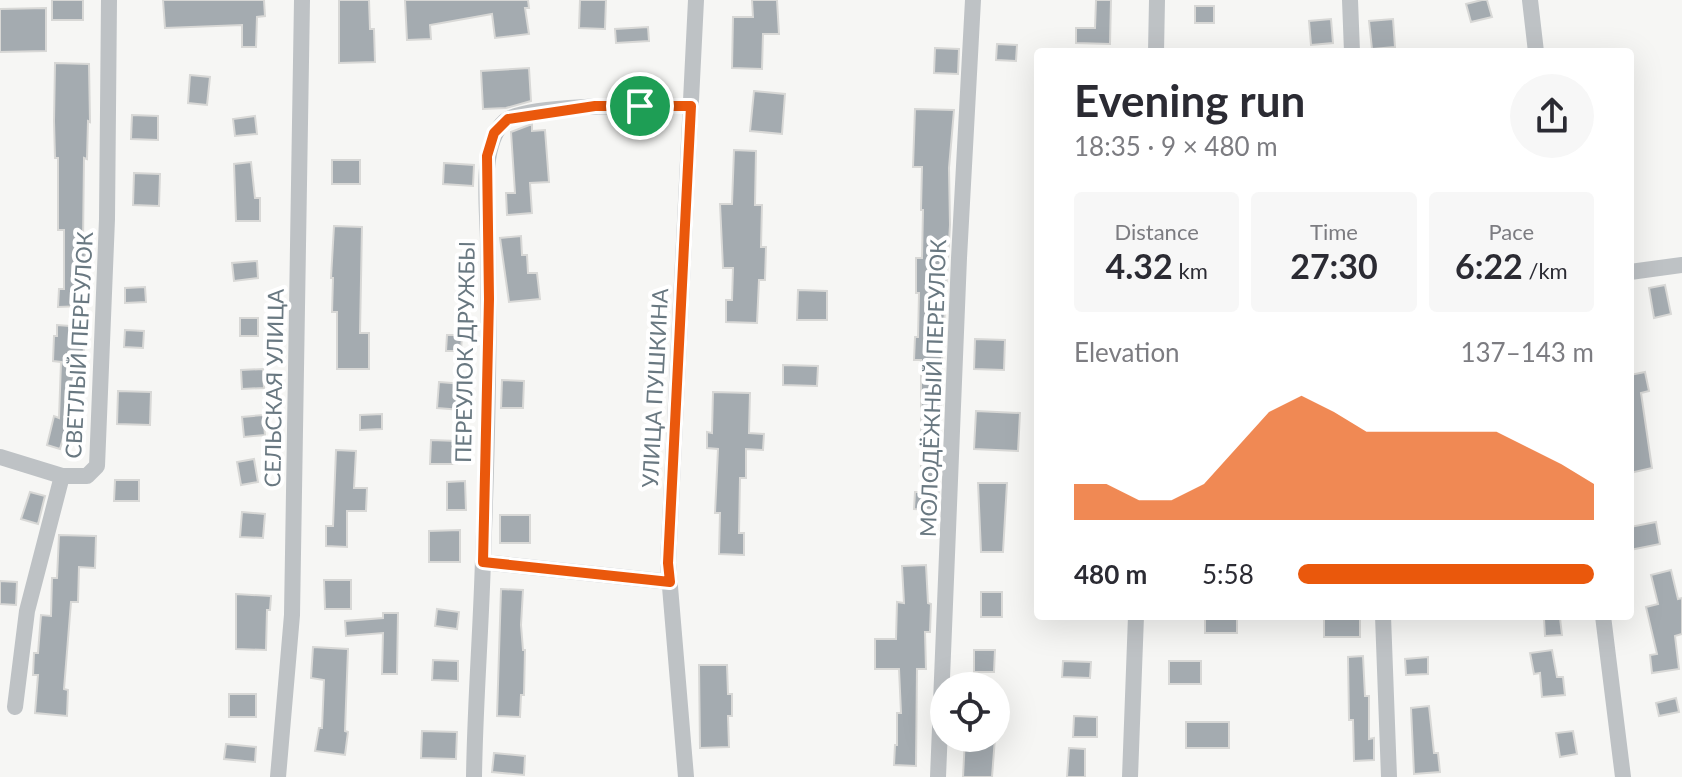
<!DOCTYPE html>
<html lang="en">
<head>
<meta charset="utf-8">
<style>
  body { margin:0; font-family:Lato,sans-serif; background:#f7f7f7; color:#2b2b33; height:100vh; display:flex; flex-direction:column; font-size:30px; white-space:nowrap }
  * { box-sizing:border-box; margin:0 }
  p { font-size:26px; color:#7c7c81 }
  .icon { flex:none; width:44px; height:44px; fill:none; stroke:currentColor; stroke-width:2; stroke-linecap:round; stroke-linejoin:round }
  .map { position:relative; flex:1; overflow:hidden }
  .panel { position:absolute; left:1034px; top:48px; width:600px; height:572px; display:flex; flex-direction:column; background:#fff; border-radius:8px; box-shadow:0 8px 32px #0002 }
  .panel>* { flex:none }
  .buttons { position:absolute; left:930px; top:672px; display:grid; gap:16px }
  .buttons a { display:grid; place-items:center; width:80px; height:80px; border-radius:50%; background:#fff; box-shadow:0 8px 32px #0002; font-size:40px }
  .pin { position:absolute; display:grid; place-items:center; width:68px; height:68px; color:#fff; margin:-34px; border:4px solid #fff; border-radius:50%; box-shadow:0 2px 8px #0007 }
  .round { display:grid; place-items:center; flex:none; width:84px; height:84px; border-radius:42px; background:#f7f7f7 }
  .overview { display:flex; align-items:center; justify-content:space-between; height:136px; padding:0 40px }
  h1 { font-size:44px; font-weight:700; line-height:60px }
  .stats { display:grid; grid-template-columns:repeat(3,1fr); gap:12px; height:136px; padding:8px 40px }
  .stats div { display:grid; align-content:center; border-radius:8px; background:#f7f7f7; text-align:center }
  .stats b { font-size:34px; font-weight:700 }
  .stats small { font-size:22px; font-weight:400 }
  .stats p { font-size:22px }
  .chart { height:224px; padding:16px 40px }
  .chart p { display:flex; justify-content:space-between }
  .chart svg { width:100%; height:144px; margin-top:8px; fill:#ea580c; opacity:.7 }
  ul { padding:0 40px; list-style:none; font-size:26px }
  li { display:grid; grid-template-columns:128px 96px 1fr; align-items:center; height:60px }
  li i { height:20px; border-radius:10px; background:#ea580c }
  .map>svg:first-child { display:block }
</style>
</head>
<body>
<div class="map">
<svg width="1682" height="777" viewBox="0 0 1682 777">
  <rect width="100%" height="100%" fill="#f6f6f4"/>
  <!-- building -->
  <path fill="#a4abb0" stroke="#d8d8d6" stroke-width="2" d="M52 0H83V20H52Z
    M163 0H264L265 16 257 17 256 47H242V25L165 28Z
    M339 0H369L370 29H374L375 62 339 63Z
    M405 0H528L529 8H525L529 34 495 38 492 14 430 25 431 39 407 40Z
    M580 0H606L605 29 579 28Z
    M752 0H777L779 34H763L762 69 732 68 733 17H753Z
    M1096 0H1111L1110 44 1076 43V28H1095Z
    M1482 0H1487L1492 17 1471 22 1466 4Z
    M1195 6H1214V23H1195Z
    M46 8V51L0 52V9Z
    M1331 19 1333 43 1311 45 1309 21Z
    M1393 19 1395 47 1372 49 1369 21Z
    M648 27 649 41 616 43 615 29Z
    M997 44 1017 45 1016 61 996 60Z
    M935 48 959 49 958 74 934 73Z
    M55 63 89 64 90 122 88 121 87 159 84 158 83 243H86L84 306 58 307 59 289H64V230H58V158H55L54 121Z
    M529 68 531 101 506 108 483 109 481 71Z
    M190 75 210 77 207 105 188 103Z
    M754 91 785 94 782 134 750 131Z
    M915 109 954 110 949 168 950 225 942 360 938 510 914 509 915 492H921V360H914L915 337H918L919 293H916V258H922L923 210H921L922 167H913Z
    M132 115 158 116V140L131 139Z
    M255 116 257 134 235 136 233 119Z
    M532 124V131L545 130 549 182 530 183 532 213 507 215 506 193H515L511 132Z
    M734 150 756 151 755 205H762L761 247H766L765 280H759L757 323 726 322V300H732L733 268H723L720 204H732Z
    M332 160H360V184H332Z
    M251 162 255 198H260V221H236L234 164Z
    M444 163 474 165 473 186 443 184Z
    M134 173 160 174 159 206 133 205Z
    M334 226 362 227 360 333H369V369H337V312H332L333 278H331Z
    M521 236 522 255H527L528 273H537L540 299 509 302 500 238Z
    M257 261 258 278 234 281 232 263Z
    M1665 285 1671 314 1654 318 1649 288Z
    M145 287 146 302 125 303V288Z
    M798 290 827 291V320H797Z
    M240 318H258V336H240Z
    M57 325 83 327 84 337 83 399 74 398 60 449 47 445 54 416 59 418 61 362 53 361 54 336H57Z
    M125 330 144 331 143 348 124 347Z
    M447 335H462L461 351H446Z
    M975 339 1005 340 1004 370 974 369Z
    M783 365 818 366 817 386 783 385Z
    M263 369 264 388 242 389 241 370Z
    M1645 372 1649 391 1641 393 1652 468 1630 473V375Z
    M502 380 524 381 523 408H501Z
    M439 382 464 384 462 410 437 408Z
    M118 391 151 392 150 425 117 424Z
    M713 392 750 393 749 433 764 434 763 450 746 449V478H740L739 533H744V555L719 554 720 513H715L718 449 707 448V432L712 433Z
    M976 411 1020 413 1018 451 974 449Z
    M382 414V429L360 430V415Z
    M263 415 265 435 244 437 242 417Z
    M431 440 458 441 457 464H430Z
    M336 450 356 451 354 488H367L366 511H347V547L326 546V526H333Z
    M254 459 258 482 241 485 237 462Z
    M115 480H139V501H114Z
    M465 481 466 510H447V482Z
    M978 483H1007L1003 552H981Z
    M30 492 45 496 38 524 21 519Z
    M242 512 265 514 263 538 240 537Z
    M500 515H530V543H500Z
    M1656 522 1660 544 1630 550V527Z
    M460 530V562H429V531Z
    M59 535 96 536 95 568 79 567 78 602H71L64 689 68 690 67 716 35 713 38 675H33L34 653H38L41 615 51 616 52 578H57Z
    M926 565 928 603 931 604 930 632H925L926 669H917L916 766 894 765 895 745H897V713H901L899 669H875V639H896L897 602 904 603 902 566Z
    M1671 570 1678 599 1682 598V634L1675 636 1679 669 1652 673 1650 655 1657 654 1646 607 1658 604 1651 575Z
    M324 580H351V609H325Z
    M0 581 17 582 16 605 0 604Z
    M501 589 523 590 521 625 523 650H525L524 695H521L520 717 497 716Z
    M981 592H1002V617H981Z
    M236 594 271 596 270 610H267L266 650 236 649Z
    M437 609 459 612 457 629 435 626Z
    M383 613H398L397 674H382L383 633 346 636 345 621 383 618Z
    M1205 616H1237V633H1205Z
    M1324 616H1360V637H1324Z
    M1560 618 1562 635 1545 636 1544 619Z
    M313 647 348 649 345 731 348 732 345 755 315 751 319 728H322L324 680 311 678Z
    M974 650H995L994 672H974Z
    M1552 650 1557 677H1563L1565 695 1542 697 1540 673 1534 674 1530 653Z
    M1363 656 1365 696H1369V739L1374 738V760L1354 761 1353 720H1349L1348 657Z
    M1428 657V674L1406 675 1405 659Z
    M433 660 458 661V681L432 680Z
    M1063 661 1091 662 1090 678 1062 677Z
    M1169 661H1201V684H1169Z
    M699 665H727L728 694H732V716H728L729 747 700 748Z
    M229 694H256V717H229Z
    M1676 698 1679 712 1659 716 1656 703Z
    M1429 706 1434 753H1438L1440 772 1414 774 1411 708Z
    M1074 716 1097 717V737H1073Z
    M1186 722H1229V748H1186Z
    M422 731 457 732 456 759 421 758Z
    M1573 731 1577 754 1560 757 1556 733Z
    M965 738H995L992 777H963Z
    M226 744 256 747 255 762 224 759Z
    M1069 748 1085 749V777H1067Z
    M494 753 525 756 524 775 492 772Z"/>
  <g fill="none" stroke-linecap="round" stroke-linejoin="round">
    <!-- minor -->
    <path stroke="#bec2c5" stroke-width="16" d="M1350 0 1352 52
      M1530 0 1536 52
      M1156 52 1157 0
      M1630 272 1682 265
      M0 457 62 476
      M483 562 670 582
      M1383 616 1389 777
      M1603 616 1623 777
      M15 707 27 611 62 476H87L97 466 107 219 109 0
      M278 777 292 615 302 0
      M474 777C475 704 481 631 483 559 487 454 490 348 488 243 488 210 478 145 505 121 526 103 658 106 691 106
      M686 777 668 563 696 0
      M938 777 959 258 973 0
      M1130 777 1136 616"/>
  </g>
  <g fill="none" stroke-linecap="round" stroke-linejoin="round">
    <!-- route casing -->
    <g stroke="#fff" stroke-width="16">
      <path id="route" d="M595 106H691L668 563 670 582 483 562 489 299 487 156 494 133 508 119Z"/>
    </g>
    <!-- route -->
    <use href="#route" stroke="#ea580c" stroke-width="10"/>
  </g>
  <g text-anchor="middle" stroke-width="8" stroke-linejoin="round" paint-order="stroke">
    <!-- street labels -->
    <g font-size="22" fill="#697881" stroke="#fff">
      <text transform="translate(79 345) rotate(-87)" y="8">СВЕТЛЫЙ ПЕРЕУЛОК</text>
      <text transform="translate(465 352) rotate(-89)" y="8">ПЕРЕУЛОК ДРУЖБЫ</text>
      <text transform="translate(274 388) rotate(-89)" y="8">СЕЛЬСКАЯ УЛИЦА</text>
      <text transform="translate(655 388) rotate(-87)" y="8">УЛИЦА ПУШКИНА</text>
      <text transform="translate(933 388) rotate(-88)" y="8">МОЛОДЁЖНЫЙ ПЕРЕУЛОК</text>
    </g>
  </g>
</svg>
<div class="buttons">
<a><svg class="icon" aria-label="locate" viewBox="0 0 24 24"><circle cx="12" cy="12" r="6"/><path d="M12 2v4M12 18v4M2 12h4M18 12h4"/></svg></a>
</div>
<div class="pin" style="left:640px;top:106px;background:#1e9e55"><svg class="icon" aria-label="arrive" viewBox="0 0 24 24"><path d="M6 21V4h12l-3 4 3 4H6"/></svg></div>
<section class="panel">
<div class="overview"><div><h1>Evening run</h1><p>18:35 · 9 × 480 m</p></div><a class="round"><svg class="icon" aria-label="share" viewBox="0 0 24 24"><path d="M12 15V3M7 8l5-5 5 5M5 13v7h14v-7"/></svg></a></div>
<div class="stats">
<div><p>Distance</p><b>4.32<small> km</small></b></div>
<div><p>Time</p><b>27:30</b></div>
<div><p>Pace</p><b>6:22<small> /km</small></b></div>
</div>
<div class="chart"><p><span>Elevation</span>137–143 m</p>
<svg viewBox="0 0 160 44" preserveAspectRatio="none"><path d="M0 44V33L10 33L20 38L30 38L40 33L50 22L60 11L70 6L80 11L90 17L100 17L110 17L120 17L130 17L140 22L150 27L160 33V44z"/></svg>
</div>
<ul>
<li><b>480 m</b>5:58<i style="width:100%"></i></li>
</ul>
</section>
</div>
</body>
</html>
